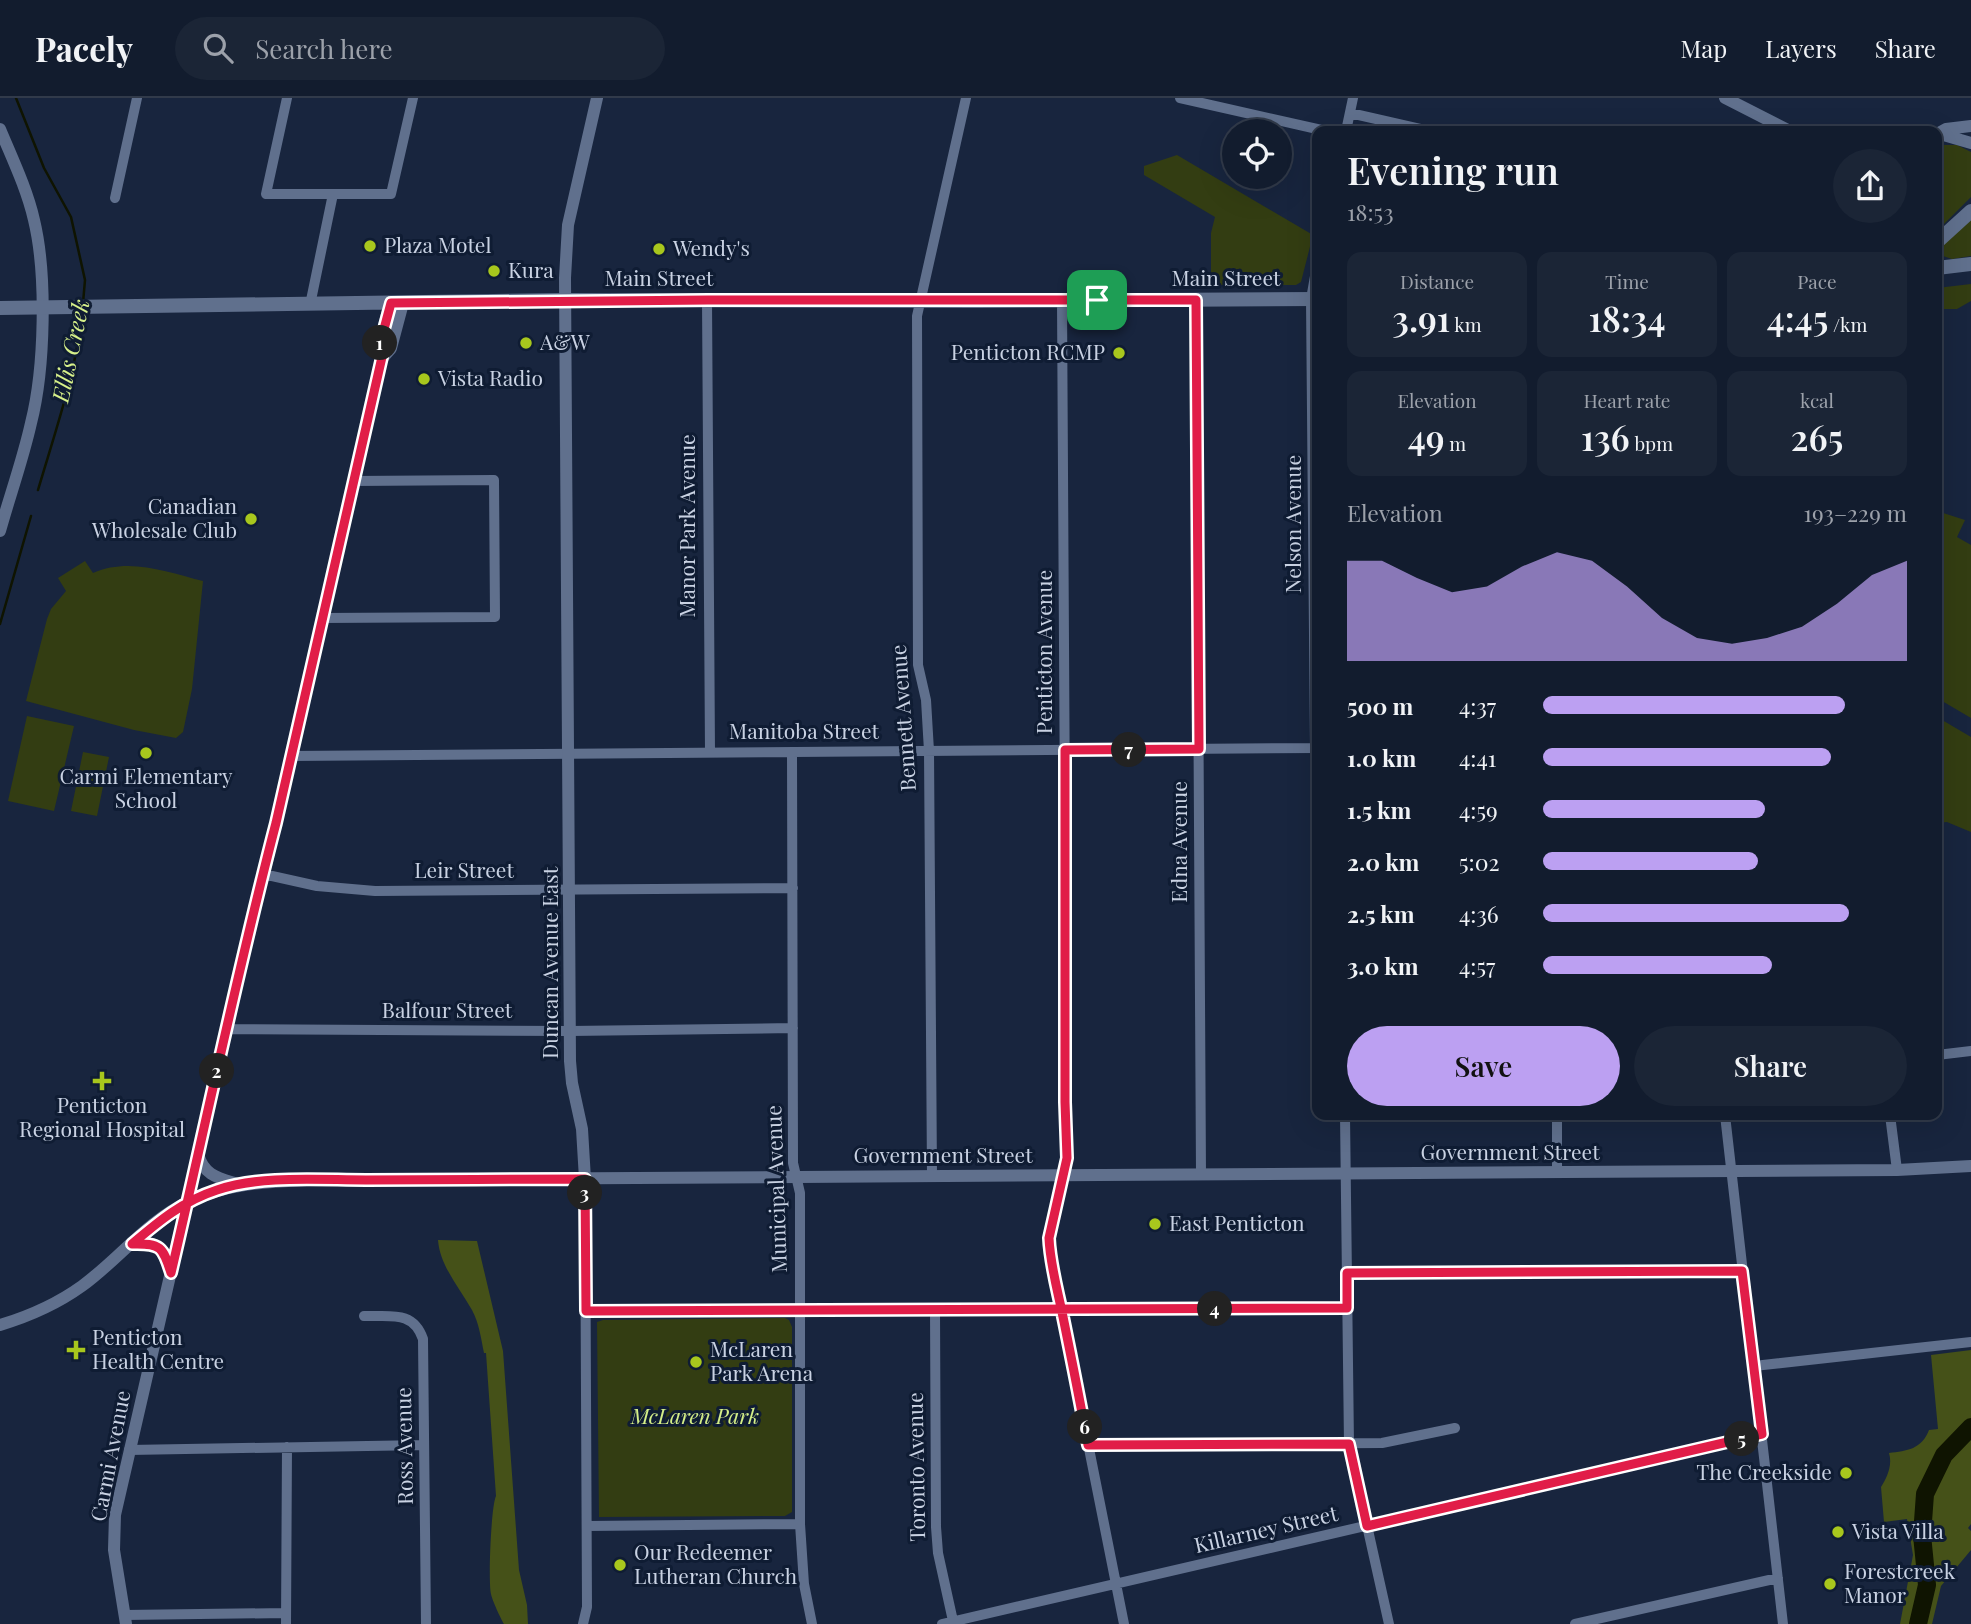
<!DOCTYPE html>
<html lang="en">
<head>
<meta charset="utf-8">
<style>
  body { margin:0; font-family:"Playfair Display",serif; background:#1b2536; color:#f1f3f6; height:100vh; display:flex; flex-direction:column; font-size:26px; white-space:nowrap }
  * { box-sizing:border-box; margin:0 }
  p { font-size:23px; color:#9ca1aa }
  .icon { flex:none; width:38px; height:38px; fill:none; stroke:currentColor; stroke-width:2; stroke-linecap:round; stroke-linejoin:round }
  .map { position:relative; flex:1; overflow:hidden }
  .panel { position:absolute; left:1312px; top:28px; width:630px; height:994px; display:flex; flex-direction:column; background:#121c2e; border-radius:14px; box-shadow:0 7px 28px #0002,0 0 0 2px #313a4a }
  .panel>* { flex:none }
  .fabs { position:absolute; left:1222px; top:21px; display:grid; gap:14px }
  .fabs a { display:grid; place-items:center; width:70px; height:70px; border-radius:50%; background:#121c2e; box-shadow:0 7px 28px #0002,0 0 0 2px #313a4a; font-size:35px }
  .pin { position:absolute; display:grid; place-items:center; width:60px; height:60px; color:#fff; margin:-30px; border-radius:14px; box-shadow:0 4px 10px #0006 }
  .km { position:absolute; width:35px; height:35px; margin:-18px; border-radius:50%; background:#222; color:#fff; font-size:19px; line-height:35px; text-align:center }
  .round { display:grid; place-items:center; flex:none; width:74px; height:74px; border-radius:37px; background:#1b2536 }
  .headline { display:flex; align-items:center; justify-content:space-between; height:119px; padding:0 35px }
  h1 { font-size:38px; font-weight:600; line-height:52px }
  .metrics { display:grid; grid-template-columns:repeat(3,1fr); gap:10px; height:119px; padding:7px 35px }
  .metrics div { display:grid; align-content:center; border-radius:14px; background:#1b2536; text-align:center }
  .metrics b { font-size:35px; font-weight:600 }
  .metrics small { font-size:19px; font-weight:400 }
  .metrics p { font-size:19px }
  .chart { height:196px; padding:14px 35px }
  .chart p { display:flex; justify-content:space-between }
  .chart svg { width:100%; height:126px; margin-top:7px; fill:#bca0f2; opacity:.7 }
  .primary-button { display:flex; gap:14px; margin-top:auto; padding:14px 35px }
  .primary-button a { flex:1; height:80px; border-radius:42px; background:#bca0f2; color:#111; font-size:28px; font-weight:600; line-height:80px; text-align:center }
  .primary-button a+a { background:#1b2536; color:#f1f3f6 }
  ul { padding:0 35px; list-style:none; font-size:23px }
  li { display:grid; grid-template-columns:112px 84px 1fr; align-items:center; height:52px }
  li i { height:18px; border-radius:9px; background:#bca0f2 }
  header { display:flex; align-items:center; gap:42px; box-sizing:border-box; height:98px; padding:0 35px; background:#121c2e; border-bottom:2px solid #313a4a }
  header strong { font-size:33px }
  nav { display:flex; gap:38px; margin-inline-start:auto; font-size:24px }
  .search { width:490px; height:63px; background:#1b2536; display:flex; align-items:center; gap:18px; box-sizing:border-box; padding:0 24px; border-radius:38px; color:#9ca1aa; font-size:26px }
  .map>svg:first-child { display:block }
</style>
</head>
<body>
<header>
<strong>Pacely</strong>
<div class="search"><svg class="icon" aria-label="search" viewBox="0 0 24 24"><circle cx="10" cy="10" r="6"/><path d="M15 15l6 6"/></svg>Search here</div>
<nav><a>Map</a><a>Layers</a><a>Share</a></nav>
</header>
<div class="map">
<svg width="1971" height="1526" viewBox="0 0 1971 1526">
  <rect width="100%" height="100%" fill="#18253e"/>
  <!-- green -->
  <path fill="#333d12" d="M1937 47H1957L1971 54V99L1937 133Z
    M1177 57 1313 137 1301 184 1296 187H1204V175L1211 174V135L1215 119 1144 77V68Z
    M1971 122V158L1952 161 1937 156V151Z
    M1971 186V203L1957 211H1937V190Z
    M1937 413 1965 422 1957 439 1971 447V620L1937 600Z
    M85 463 93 475C129 459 167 474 203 483L192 591 183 634 176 640 134 632 26 603 47 521 51 511 66 493 58 480Z
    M27 618 74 628 54 713 8 703Z
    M1937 619 1971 639V734L1947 724 1937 725Z
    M83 654 109 659 97 718 71 713Z
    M785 1220 789 1222 792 1229V1414L785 1418 599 1419 597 1224 603 1222Z"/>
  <!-- forest -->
  <path fill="#455118" d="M438 1142 477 1143 503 1253 519 1472 527 1507 528 1526H504C501 1521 492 1502 491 1496 488 1484 491 1408 496 1398L486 1255H484C481 1240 479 1225 472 1212 459 1189 440 1168 438 1142Z
    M1971 1252V1426L1968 1430 1971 1433V1452L1941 1488 1932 1526H1900L1913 1457 1907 1421 1884 1424 1881 1389C1886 1381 1893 1368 1889 1355 1907 1353 1922 1351 1929 1332L1938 1331 1931 1257Z"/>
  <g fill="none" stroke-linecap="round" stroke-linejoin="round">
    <!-- stream -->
    <path stroke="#0f1401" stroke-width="2.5" d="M16 0 44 70 71 119 85 182 83 205
      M38 392C55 334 76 275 82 215
      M0 526 31 418"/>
    <!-- river -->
    <path stroke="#0f1401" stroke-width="18" d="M1918 1526 1927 1487 1922 1437 1925 1396 1944 1357 1971 1329"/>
    <!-- minor -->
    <path stroke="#60708d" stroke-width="10" d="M287 0 266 96H391L413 0
      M1180 0 1326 33
      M1350 15 1429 33
      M1346 33 1353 0
      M115 100 137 0
      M707 202 710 654
      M1196 202 1201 1076
      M1062 203 1067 1060 1049 1134V1150L1124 1526
      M310 207 333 96
      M322 520 495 519 494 382 353 383
      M1315 650 1311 201 1318 161
      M792 654 793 1065 800 1095V1426L804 1486 812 1526
      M291 658 1318 650
      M263 776 317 788 375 793 793 790
      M227 931 570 933 793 930
      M1937 957 1971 953
      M1345 1017 1349 1347 1389 1526
      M1557 1017V1074
      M1725 1017 1783 1526
      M1890 1017 1897 1072
      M932 1078 929 653 926 602 918 567 917 218 966 0
      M187 1104 382 259
      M1347 1175 1742 1173
      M935 1212 936 1429 938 1455 953 1523
      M586 1213 1347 1210
      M364 1218C390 1219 413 1212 423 1241L426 1526
      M1754 1268 1971 1244
      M1088 1347 1382 1345 1455 1330
      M129 1352 424 1347
      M587 1428 800 1426
      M124 1517 286 1515
      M286 1526 287 1349
      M583 1526 587 1509 585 1081
      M942 1526 1762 1336
      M1575 1526 1778 1480"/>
    <!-- tertiary -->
    <path stroke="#60708d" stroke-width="12" d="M1725 0 1790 33
      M0 31C12 60 27 91 34 122 47 176 45 270 31 325 23 361 10 397 0 433
      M1937 36 1946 31 1971 28
      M1940 36 1971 45
      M198 1056C204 1078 219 1080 238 1086
      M585 1081 582 1031 572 985 570 963 565 180 568 127 597 0
      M132 1146C159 1145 163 1148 170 1174
      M0 1227C30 1218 57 1206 82 1188 118 1162 147 1123 188 1104 227 1085 266 1084 309 1082L1897 1072 1971 1068
      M126 1526 114 1452 115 1417 187 1104"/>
    <!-- secondary -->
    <path stroke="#60708d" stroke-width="14" d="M1937 144 1971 113
      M1937 170 1971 166
      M0 210 565 202 977 203 1318 201
      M382 259 390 250 402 205
      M382 259 380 246 391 205"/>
  </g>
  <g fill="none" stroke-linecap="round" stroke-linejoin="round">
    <!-- route casing -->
    <g stroke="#fff" stroke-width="14">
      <path id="route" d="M1097 202H708L391 205 380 246 382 259 276 725C237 874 206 1025 171 1175 163 1149 161 1145 132 1146 159 1123 183 1103 217 1092 261 1077 319 1082 366 1082 439 1082 512 1081 585 1081L586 1213 1347 1210V1175L1742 1173 1762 1336 1367 1428 1349 1346 1088 1347C1080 1303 1071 1258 1062 1214 1057 1190 1050 1165 1049 1140L1067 1060 1065 1004V652L1199 651 1196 202H1097"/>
    </g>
    <!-- route -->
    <use href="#route" stroke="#e11d48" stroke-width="9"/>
  </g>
  <!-- markers -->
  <g fill="#a8c71d" stroke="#0f1c33" stroke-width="2.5">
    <circle cx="370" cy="148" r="7"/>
    <circle cx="659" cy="151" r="7"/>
    <circle cx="494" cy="173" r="7"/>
    <circle cx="526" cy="245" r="7"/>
    <circle cx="1119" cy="255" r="7"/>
    <circle cx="424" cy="281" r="7"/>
    <circle cx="251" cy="421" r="7"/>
    <circle cx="146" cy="655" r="7"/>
    <path d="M98.5 972.5h7v7h7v7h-7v7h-7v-7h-7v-7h7z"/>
    <circle cx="1155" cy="1126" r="7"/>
    <path d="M72.5 1241.5h7v7h7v7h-7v7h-7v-7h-7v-7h7z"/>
    <circle cx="696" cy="1264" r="7"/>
    <circle cx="1846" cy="1375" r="7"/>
    <circle cx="1838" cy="1434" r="7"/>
    <circle cx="620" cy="1467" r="7"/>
    <circle cx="1830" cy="1486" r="7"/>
  </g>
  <g text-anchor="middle" stroke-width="6" stroke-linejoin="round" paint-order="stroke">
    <!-- poi labels -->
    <g font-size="21" fill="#c9d2e3" stroke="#0f1c33" text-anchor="start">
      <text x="384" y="155">Plaza Motel</text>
      <text x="673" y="158">Wendy's</text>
      <text x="508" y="180">Kura</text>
      <text x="540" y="252">A&amp;W</text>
      <text x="1105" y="262" text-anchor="end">Penticton RCMP</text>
      <text x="438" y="288">Vista Radio</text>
      <text x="237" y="416" text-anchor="end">Canadian<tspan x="237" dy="24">Wholesale Club</tspan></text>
      <text x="146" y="686" text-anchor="middle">Carmi Elementary<tspan x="146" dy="24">School</tspan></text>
      <text x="102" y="1015" text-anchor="middle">Penticton<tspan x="102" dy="24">Regional Hospital</tspan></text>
      <text x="1169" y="1133">East Penticton</text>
      <text x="92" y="1247">Penticton<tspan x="92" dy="24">Health Centre</tspan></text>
      <text x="710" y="1259">McLaren<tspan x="710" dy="24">Park Arena</tspan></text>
      <text x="1832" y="1382" text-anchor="end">The Creekside</text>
      <text x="1852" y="1441">Vista Villa</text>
      <text x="634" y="1462">Our Redeemer<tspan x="634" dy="24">Lutheran Church</tspan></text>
      <text x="1844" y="1481">Forestcreek<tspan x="1844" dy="24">Manor</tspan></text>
    </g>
    <!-- street labels -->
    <g font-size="21" fill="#c9d2e3" stroke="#0f1c33">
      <text x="659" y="188">Main Street</text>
      <text x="1226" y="188">Main Street</text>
      <text transform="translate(1294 426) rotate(-90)" y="7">Nelson Avenue</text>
      <text transform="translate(688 428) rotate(-90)" y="7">Manor Park Avenue</text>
      <text transform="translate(1045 554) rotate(-90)" y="7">Penticton Avenue</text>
      <text transform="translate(904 620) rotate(-94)" y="7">Bennett Avenue</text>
      <text x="804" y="641">Manitoba Street</text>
      <text transform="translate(1180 744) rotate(-90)" y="7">Edna Avenue</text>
      <text x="464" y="780">Leir Street</text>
      <text transform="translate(551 865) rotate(-90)" y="7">Duncan Avenue East</text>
      <text x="447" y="920">Balfour Street</text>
      <text x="1510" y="1062">Government Street</text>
      <text x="943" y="1065">Government Street</text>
      <text transform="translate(777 1091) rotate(-92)" y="7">Municipal Avenue</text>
      <text transform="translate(405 1348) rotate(-91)" y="7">Ross Avenue</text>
      <text transform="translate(111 1358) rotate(-79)" y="7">Carmi Avenue</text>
      <text transform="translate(917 1369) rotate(-91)" y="7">Toronto Avenue</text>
      <text transform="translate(1266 1432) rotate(-13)" y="7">Killarney Street</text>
    </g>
    <!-- park labels -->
    <g font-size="21" font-style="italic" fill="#d5ef88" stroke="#0f1c33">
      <text x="695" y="1326">McLaren Park</text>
    </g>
    <!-- water labels -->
    <g font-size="23" font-style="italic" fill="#d7f18a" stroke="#0f1c33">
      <text transform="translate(71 253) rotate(-78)" y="8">Ellis Creek</text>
    </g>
  </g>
</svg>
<div class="fabs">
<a><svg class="icon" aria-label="locate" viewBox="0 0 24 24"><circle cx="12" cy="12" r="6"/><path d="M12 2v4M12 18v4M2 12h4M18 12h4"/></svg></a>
</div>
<div class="pin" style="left:1097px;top:202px;background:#1e9e55"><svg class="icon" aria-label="arrive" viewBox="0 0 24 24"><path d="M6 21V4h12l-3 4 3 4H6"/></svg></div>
<b class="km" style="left:380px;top:245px">1</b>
<b class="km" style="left:217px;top:973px">2</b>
<b class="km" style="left:585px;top:1095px">3</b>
<b class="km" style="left:1215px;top:1211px">4</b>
<b class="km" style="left:1742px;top:1341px">5</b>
<b class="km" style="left:1085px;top:1329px">6</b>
<b class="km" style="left:1129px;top:652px">7</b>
<section class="panel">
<div class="headline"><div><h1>Evening run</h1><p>18:53</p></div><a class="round"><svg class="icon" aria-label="share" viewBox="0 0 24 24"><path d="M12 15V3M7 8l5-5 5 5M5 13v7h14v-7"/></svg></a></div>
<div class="metrics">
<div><p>Distance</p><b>3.91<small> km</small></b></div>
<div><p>Time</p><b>18:34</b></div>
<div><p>Pace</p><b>4:45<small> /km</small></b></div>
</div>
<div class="metrics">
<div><p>Elevation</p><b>49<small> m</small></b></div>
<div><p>Heart rate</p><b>136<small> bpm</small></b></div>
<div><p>kcal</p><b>265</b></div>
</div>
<div class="chart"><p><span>Elevation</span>193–229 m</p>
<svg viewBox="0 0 160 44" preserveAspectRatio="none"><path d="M0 44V9L10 9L20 15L30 20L40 18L50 11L60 6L70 9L80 18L90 29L100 36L110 38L120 36L130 32L140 24L150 14L160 9V44z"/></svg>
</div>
<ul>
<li><b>500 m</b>4:37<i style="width:83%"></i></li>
<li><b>1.0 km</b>4:41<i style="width:79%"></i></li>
<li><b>1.5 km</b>4:59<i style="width:61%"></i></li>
<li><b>2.0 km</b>5:02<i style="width:59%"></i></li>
<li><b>2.5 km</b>4:36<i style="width:84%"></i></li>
<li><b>3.0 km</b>4:57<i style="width:63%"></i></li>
</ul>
<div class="primary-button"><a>Save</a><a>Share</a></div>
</section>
</div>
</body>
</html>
